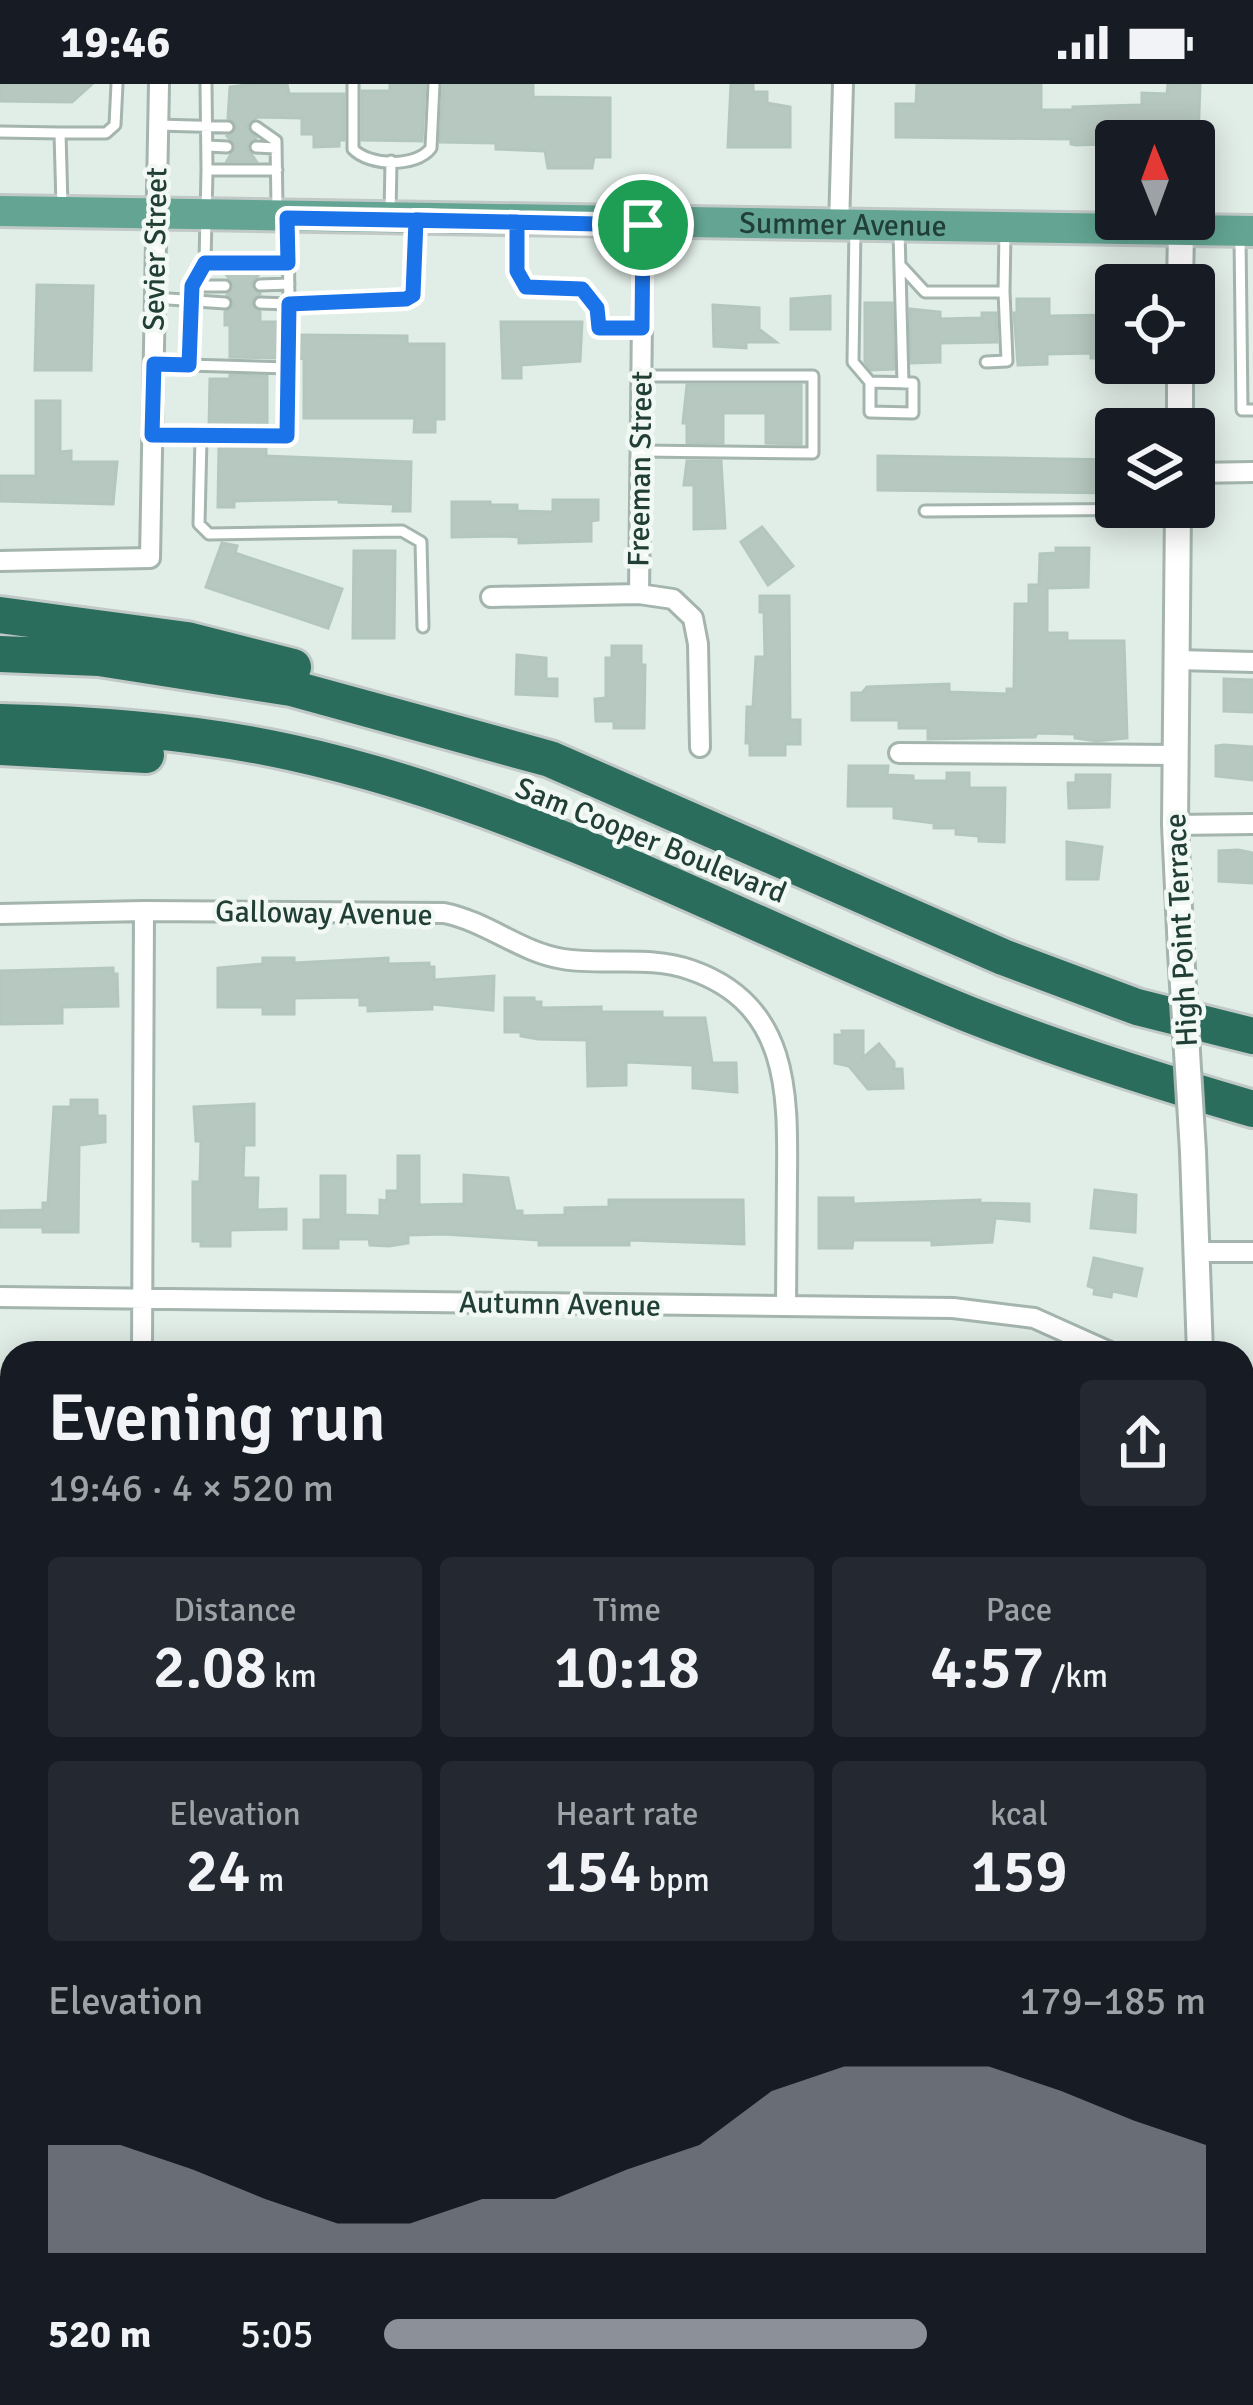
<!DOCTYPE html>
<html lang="en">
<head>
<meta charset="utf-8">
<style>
  body { margin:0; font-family:Signika,sans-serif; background:#242831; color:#f1f3f6; height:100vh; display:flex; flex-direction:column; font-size:45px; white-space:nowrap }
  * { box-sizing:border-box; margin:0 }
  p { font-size:39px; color:#9ea1a6 }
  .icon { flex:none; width:66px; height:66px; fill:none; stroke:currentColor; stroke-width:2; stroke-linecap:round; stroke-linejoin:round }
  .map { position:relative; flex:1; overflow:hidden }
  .side { position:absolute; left:0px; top:1257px; width:1254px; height:1065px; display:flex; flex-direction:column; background:#171b24; border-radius:36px 36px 0 0; box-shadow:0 6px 30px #0003 }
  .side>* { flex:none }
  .needle { width:78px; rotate:359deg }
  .controls { position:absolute; left:1095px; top:36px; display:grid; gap:24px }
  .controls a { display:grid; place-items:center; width:120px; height:120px; border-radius:12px; background:#171b24; box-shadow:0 6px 30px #0003; font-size:60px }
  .pin { position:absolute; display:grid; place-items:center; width:102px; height:102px; color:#fff; margin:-51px; border:6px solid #fff; border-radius:50%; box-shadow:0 3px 12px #0007 }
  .round { display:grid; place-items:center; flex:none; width:126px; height:126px; border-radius:12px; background:#242831 }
  .summary { display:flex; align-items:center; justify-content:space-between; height:204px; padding:0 48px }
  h1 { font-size:66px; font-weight:600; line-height:90px }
  .figures { display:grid; grid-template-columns:repeat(3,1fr); gap:18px; height:204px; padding:12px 48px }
  .figures div { display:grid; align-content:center; border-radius:12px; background:#242831; text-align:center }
  .figures b { font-size:60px; font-weight:600 }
  .figures small { font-size:33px; font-weight:400 }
  .figures p { font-size:33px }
  .chart { height:336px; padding:24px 48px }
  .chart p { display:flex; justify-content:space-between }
  .chart svg { width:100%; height:216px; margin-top:12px; fill:#8c9099; opacity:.7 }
  ul { padding:0 48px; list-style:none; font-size:39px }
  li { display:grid; grid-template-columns:192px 144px 1fr; align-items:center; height:90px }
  li i { height:30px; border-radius:15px; background:#8c9099 }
  .status { display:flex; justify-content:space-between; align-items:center; height:84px; padding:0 60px; background:#171b24; direction:ltr }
  .status svg { height:33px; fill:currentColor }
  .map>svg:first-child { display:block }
</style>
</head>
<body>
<div class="status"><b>19:46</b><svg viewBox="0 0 49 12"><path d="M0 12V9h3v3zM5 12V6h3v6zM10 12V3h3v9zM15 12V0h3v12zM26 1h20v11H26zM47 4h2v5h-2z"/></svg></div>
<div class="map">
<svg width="1253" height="2321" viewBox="0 0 1253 2321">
  <rect width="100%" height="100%" fill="#e1ede7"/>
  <!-- building -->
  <path fill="#b7c8c0" stroke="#b3c7be" stroke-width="3" d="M0 0H92L72 18 0 17Z
    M255 0H287L289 10H344V56H339V62L314 63V50H302V34L257 33 247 43 256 54 247 64 256 77H227L236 62 227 52 237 44 235 38 228 34 230 3Z
    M390 0H425L422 57 362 56V7H390Z
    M443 0H533V13L610 14V73H594L592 84H548L545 67 496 65V59L440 58Z
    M731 0H753V8H767V19L790 23V63H728Z
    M917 0H1041V26H1073V23L1142 21V9L1167 10 1168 0H1200L1198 57 1076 61 1071 60V55L896 53V20H916Z
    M225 189H260L251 200 260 210 251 220 260 228V238H280L279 274 230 273V241H225V228L234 221 227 211 234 201Z
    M37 201 93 202 91 286H35Z
    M830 212V245H791V215Z
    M1017 215H1049V232L1116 231V274H1091V269L1047 270V280L1018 281 1014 229H1017Z
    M865 219H892L894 285 871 286 865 278Z
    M713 221 759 224V245L776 258H746V264L714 262Z
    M910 225 940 228V235L982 234V229H996L997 258 940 259V278L911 279Z
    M501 238H582L580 277 521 281V294H503Z
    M298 251 407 252V260H444V335H435V348H414L415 334H304V275L297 274Z
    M230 291 267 292V343L209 345 210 295H230Z
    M687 301H801V360L766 359V329H723V359H687V339H683Z
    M36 317H60V368L71 367V378H117L113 420 0 417V392H36Z
    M266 362V372L411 378 410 427H393L394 420 339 418V415L234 417V423H218L219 363Z
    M878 372 1116 376V409L878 406Z
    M687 377H721L725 444 694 445V401H684Z
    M553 416H598V436L591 437V457L519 459V453L503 452 452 453V418H490V421H517V427L553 428Z
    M762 443 793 482 768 501 741 458Z
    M222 459 237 462 235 469 342 505 328 544 206 503Z
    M1056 464H1089L1088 503 1047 504V549H1067V557H1124L1127 654 1097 657 1075 654V650L1037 649 1035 653 928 655V644H899V636H852V609H862L867 603 949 600V608L1007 610V605H1014L1015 520H1029V501H1039L1040 470 1056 469Z
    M354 467H395L394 554H353Z
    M760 512H789L790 636H800V660H785V671H750V659H746L747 623H753L756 573H765L764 528H760Z
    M612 562H641V581H645L644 644H614V637H596L595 615 606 614V574H612Z
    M517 571 546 574V595H557V612L516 610Z
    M1224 595 1253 596V628L1224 627Z
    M1224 661 1253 663V696L1216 692V662Z
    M849 682H888L887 691 913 692V697H947V689H969V704H1005L1004 758 979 757V752L956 750V744H934V739L894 734V722H848Z
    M1076 691H1110L1109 723 1069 724 1068 699H1076Z
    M1067 758 1102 763 1098 795H1067Z
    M1238 766 1253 769V799L1219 797V767Z
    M263 874H294V879L388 874V880L429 879V883H434V896L494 892 493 926 432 920V925L368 927V921H360V913L294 914V930H263V923H218V884L263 880Z
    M113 884V890H117L118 922 62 923V939L0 940V887Z
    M505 914H534V918H541V924L601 923V928H662V934H705L712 979H736L737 1008 693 1004V981L626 978V1001L588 1002 587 956 538 955 521 952V948H505Z
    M842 947H863V974L879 960 894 978V985H902L903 1004 868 1005 849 982 835 979V951H843Z
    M71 1016H97V1032H105V1058L79 1061 78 1148H43V1143H0V1127L43 1126V1119H48L54 1023H71Z
    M254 1020V1061H244L243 1094H258L257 1126 286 1125V1145L230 1146V1162H201V1157H193V1098H200L201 1057H196L194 1023Z
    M398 1072H419V1121L464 1120V1091L508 1094 515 1127H522V1132L565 1131V1124L609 1123V1116H743L744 1160 629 1156V1161H539V1156L443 1150 408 1151V1159L389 1162 370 1161 369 1155H338V1164H304V1136H321V1092H345V1131L380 1132V1116L387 1117V1107H398Z
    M1095 1106 1136 1111 1135 1148 1091 1144Z
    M819 1114H853V1120L980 1116V1119L1029 1120V1137L995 1134 992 1158 932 1161V1156H853L852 1164H819Z
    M1094 1174 1142 1185 1136 1212 1112 1207 1111 1213 1094 1210 1095 1204 1088 1202Z"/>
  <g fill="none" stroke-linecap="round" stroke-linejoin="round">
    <!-- service casing -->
    <g stroke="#a4b5ae" stroke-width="15">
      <path id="service" d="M206 0 207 86H277
        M353 0V65C369 82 416 84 431 64L434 0
        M158 41 228 43
        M256 43 276 57 277 124
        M0 48 60 49 62 122
        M60 49H106L115 41 117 0
        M207 62 227 63
        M256 63 276 64
        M390 130 391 77
        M516 138 517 187 526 203 582 205 597 224 599 244H642
        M855 144 853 278 870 298V328L913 329V299L870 298
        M899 148 903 299
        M1240 153 1242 326H1253
        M205 179 207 86
        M901 182 925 208H1004L1005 148
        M260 201 289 200
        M192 202H225
        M155 214 225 219
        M260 219 289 220 288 139
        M986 278 1007 277 1004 208
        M153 280 288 284
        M189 281 192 202 205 179H288
        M152 351 201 354 199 440 209 450 402 447 421 458 423 543
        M201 354 287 352 289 220 406 215 413 211 416 141
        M641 367 813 369V292H642
        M925 427 1177 425"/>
    </g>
    <!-- minor casing -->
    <g stroke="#a4b5ae" stroke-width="24">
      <path id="minor" d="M839 143 843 0
        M1194 389 1253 388
        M0 477 150 474 159 0
        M639 510 643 141
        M491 513 639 510 673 515 693 534 698 560 700 663
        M1178 576 1253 578
        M899 669 1175 671
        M1175 741 1253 740
        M0 830 144 827 444 829C488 838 520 868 563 875 606 882 649 871 691 886 789 920 788 1008 787 1093 787 1136 786 1179 786 1222
        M1198 1168H1253
        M0 1213 953 1224 1034 1234 1112 1269
        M142 1269 144 827
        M1242 1428 1253 1432
        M0 1557H12
        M0 1836H12
        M1242 1854H1253
        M0 2126H12
        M1242 2141 1253 2139
        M134 2321V2310"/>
    </g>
    <!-- tertiary casing -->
    <g stroke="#a4b5ae" stroke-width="30">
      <path id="tertiary" d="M1180 201 1181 147
        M1180 345V279
        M1178 423 1175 741 1181 868
        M1193 1068 1200 1269
        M1242 2051 1253 2073"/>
    </g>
    <!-- primary casing -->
    <g stroke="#c1c9c7" stroke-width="36">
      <g id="primary">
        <path id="s1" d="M0 127 1253 147"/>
      </g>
    </g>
    <!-- motorway casing -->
    <g stroke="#c1c9c7" stroke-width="42">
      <path id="motorway" d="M0 531 187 556 293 583
        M0 570 99 574 291 604 550 675 1003 873 1137 923 1253 952
        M0 638C93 640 198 648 289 668 528 720 744 840 968 930 1062 967 1157 997 1253 1025
        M0 663 146 671"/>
    </g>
    <!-- service -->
    <use href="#service" stroke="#fff" stroke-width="9"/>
    <!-- minor -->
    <use href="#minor" stroke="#fff" stroke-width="18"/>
    <!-- tertiary -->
    <use href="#tertiary" stroke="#fff" stroke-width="24"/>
    <!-- primary -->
    <use href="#primary" stroke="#63a592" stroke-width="30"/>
    <!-- motorway -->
    <use href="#motorway" stroke="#2b6d5d" stroke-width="36"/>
    <!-- tertiary-bridge casing -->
    <g stroke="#a4b5ae" stroke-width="30" stroke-linecap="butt">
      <path id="tertiary-bridge" d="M1181 868 1193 1068"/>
    </g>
    <!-- tertiary-bridge -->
    <use href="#tertiary-bridge" stroke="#fff" stroke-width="24"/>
  </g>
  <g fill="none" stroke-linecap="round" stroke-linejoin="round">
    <!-- route casing -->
    <g stroke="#fff" stroke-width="24">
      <path id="route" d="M643 141 416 136 413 211 406 215 289 220 287 352 152 351 154 280 189 281 192 202 205 179H288L287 134 517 138V187L526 203 582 205 597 224 599 244H642L643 141"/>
    </g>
    <!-- route -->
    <use href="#route" stroke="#1a73e8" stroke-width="15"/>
  </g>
  <g text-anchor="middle" stroke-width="9" stroke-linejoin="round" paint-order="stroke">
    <!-- street labels -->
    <g font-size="30" fill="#213f36" stroke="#f2f9f5">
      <text dy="10" stroke="none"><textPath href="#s1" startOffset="843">Summer Avenue</textPath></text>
      <text transform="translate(155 165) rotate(-89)" y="10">Sevier Street</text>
      <text transform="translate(640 385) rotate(-89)" y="10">Freeman Street</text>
      <text transform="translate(651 756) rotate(22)" y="10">Sam Cooper Boulevard</text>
      <text transform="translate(324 829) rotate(1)" y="10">Galloway Avenue</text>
      <text transform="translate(1181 846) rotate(-93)" y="10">High Point Terrace</text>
      <text transform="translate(560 1220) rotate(1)" y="10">Autumn Avenue</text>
    </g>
  </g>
</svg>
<div class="controls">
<a><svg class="needle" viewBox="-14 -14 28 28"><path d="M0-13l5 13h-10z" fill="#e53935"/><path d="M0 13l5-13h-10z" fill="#9ea1a6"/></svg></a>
<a><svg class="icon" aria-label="locate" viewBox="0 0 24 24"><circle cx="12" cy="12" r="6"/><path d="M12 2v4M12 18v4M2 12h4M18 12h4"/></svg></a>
<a><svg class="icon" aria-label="layers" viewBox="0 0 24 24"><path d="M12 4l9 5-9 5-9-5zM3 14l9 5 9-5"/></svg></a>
</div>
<div class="pin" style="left:643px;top:141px;background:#1e9e55"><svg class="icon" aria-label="arrive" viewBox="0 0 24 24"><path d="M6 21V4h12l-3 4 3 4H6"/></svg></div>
<section class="side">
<div class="summary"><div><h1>Evening run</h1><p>19:46 · 4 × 520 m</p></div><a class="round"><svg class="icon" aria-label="share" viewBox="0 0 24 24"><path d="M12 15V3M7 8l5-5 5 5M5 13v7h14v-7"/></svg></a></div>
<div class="figures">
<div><p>Distance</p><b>2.08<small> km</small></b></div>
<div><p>Time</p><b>10:18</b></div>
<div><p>Pace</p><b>4:57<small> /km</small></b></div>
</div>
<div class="figures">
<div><p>Elevation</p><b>24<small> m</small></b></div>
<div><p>Heart rate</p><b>154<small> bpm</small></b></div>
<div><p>kcal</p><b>159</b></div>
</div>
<div class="chart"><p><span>Elevation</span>179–185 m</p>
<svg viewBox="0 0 160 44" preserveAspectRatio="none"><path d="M0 44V22L10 22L20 27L30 33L40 38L50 38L60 33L70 33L80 27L90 22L100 11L110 6L120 6L130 6L140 11L150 17L160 22V44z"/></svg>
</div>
<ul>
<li><b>520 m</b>5:05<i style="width:66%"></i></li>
</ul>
</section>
</div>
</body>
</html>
